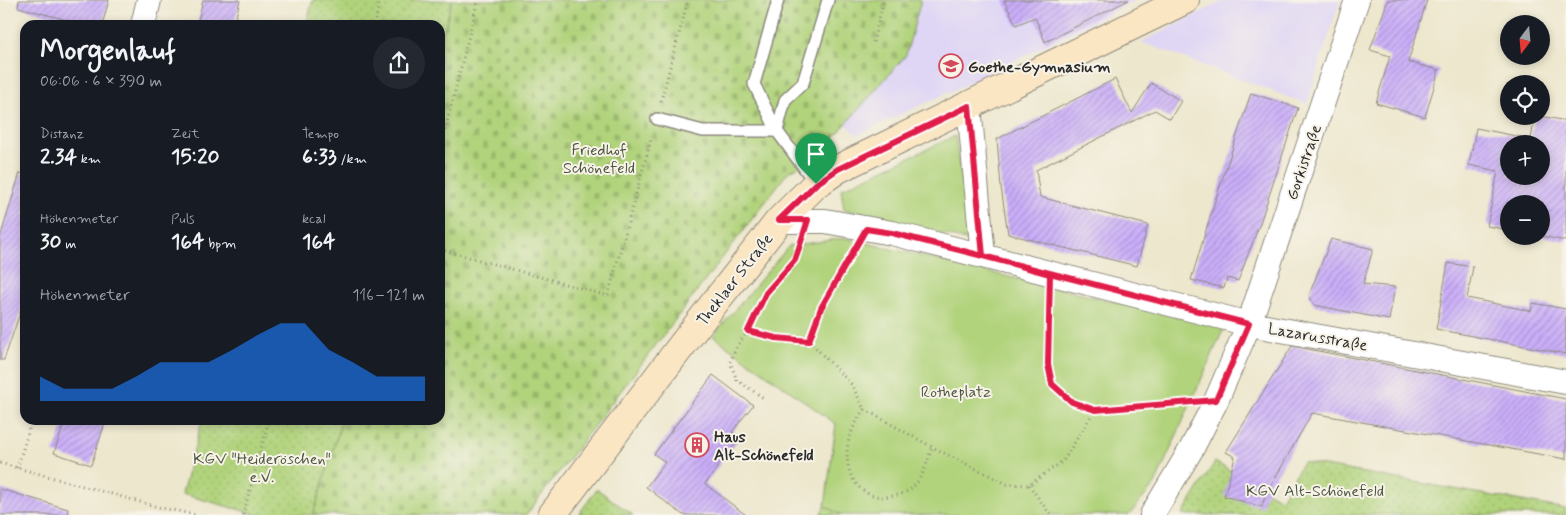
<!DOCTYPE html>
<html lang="de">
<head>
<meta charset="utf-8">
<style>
  body { margin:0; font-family:Mynerve,sans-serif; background:#242831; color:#f1f3f6; height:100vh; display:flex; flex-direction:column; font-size:19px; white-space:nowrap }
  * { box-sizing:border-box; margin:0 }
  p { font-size:16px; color:#9ea1a6 }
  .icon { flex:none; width:28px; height:28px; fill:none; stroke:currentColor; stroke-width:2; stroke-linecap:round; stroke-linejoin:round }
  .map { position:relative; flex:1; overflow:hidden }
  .side { position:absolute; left:20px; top:20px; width:425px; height:405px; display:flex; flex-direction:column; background:#171b24; border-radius:15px; box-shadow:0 2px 8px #0003 }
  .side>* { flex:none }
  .needle { width:32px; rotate:196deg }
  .buttons { position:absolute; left:1500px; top:15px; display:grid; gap:10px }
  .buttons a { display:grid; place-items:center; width:50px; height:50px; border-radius:50%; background:#171b24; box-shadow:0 2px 8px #0003; font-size:25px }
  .pin { position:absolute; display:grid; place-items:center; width:42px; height:42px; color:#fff; margin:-51px -21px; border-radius:50% 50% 50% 0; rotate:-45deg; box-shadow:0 0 5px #0007 }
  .pin .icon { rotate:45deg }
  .round { display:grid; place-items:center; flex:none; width:52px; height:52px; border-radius:26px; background:#242831 }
  .headline { display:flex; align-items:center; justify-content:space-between; height:85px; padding:0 20px }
  h1 { font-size:28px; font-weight:700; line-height:38px }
  .figures { display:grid; grid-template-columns:repeat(3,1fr); gap:8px; height:85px; padding:5px 20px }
  .figures div { display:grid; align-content:center }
  .figures b { font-size:21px; font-weight:700 }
  .figures small { font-size:14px; font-weight:400 }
  .figures p { font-size:14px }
  .chart { height:140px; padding:10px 20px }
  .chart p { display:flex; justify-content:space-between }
  .chart svg { width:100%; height:90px; margin-top:5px; fill:#1a73e8; opacity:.7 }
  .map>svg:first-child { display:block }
</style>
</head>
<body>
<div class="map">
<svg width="1566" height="515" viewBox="0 0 1566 515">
  <defs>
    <pattern id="cemetery-stones" width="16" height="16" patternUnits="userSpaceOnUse" patternTransform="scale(1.25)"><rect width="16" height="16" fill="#b1d37b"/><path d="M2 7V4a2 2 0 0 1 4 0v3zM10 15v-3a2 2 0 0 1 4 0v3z" fill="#98b56a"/></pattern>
    <pattern id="garden-dots" width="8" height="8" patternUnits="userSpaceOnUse" patternTransform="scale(1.25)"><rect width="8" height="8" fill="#b1d37b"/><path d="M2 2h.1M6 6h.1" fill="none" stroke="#98b56a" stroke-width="1.8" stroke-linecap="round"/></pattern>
    <pattern id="building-hatch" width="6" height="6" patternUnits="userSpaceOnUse" patternTransform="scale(1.25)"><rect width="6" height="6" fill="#cbaffa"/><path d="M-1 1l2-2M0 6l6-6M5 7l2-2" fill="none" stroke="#a58fcb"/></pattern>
  </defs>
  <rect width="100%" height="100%" fill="#f7f3e8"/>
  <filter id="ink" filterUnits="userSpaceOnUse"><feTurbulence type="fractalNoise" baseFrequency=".02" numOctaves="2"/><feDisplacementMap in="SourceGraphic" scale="10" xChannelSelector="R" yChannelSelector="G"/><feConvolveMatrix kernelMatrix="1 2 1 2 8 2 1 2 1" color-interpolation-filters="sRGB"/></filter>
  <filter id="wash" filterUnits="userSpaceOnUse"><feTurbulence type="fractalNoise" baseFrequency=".0096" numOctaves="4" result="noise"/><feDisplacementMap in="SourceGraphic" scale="20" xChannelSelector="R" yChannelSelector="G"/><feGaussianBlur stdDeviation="1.12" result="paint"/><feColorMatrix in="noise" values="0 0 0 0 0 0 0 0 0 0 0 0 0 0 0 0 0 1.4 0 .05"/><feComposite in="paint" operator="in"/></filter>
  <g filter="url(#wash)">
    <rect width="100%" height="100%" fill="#ede7cd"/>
    <!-- built -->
    <path fill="#dfd5f5" d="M921 0H1137L984 76 857 135 846 124 906 55Z
      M1225 0H1340L1307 104 1141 42Z"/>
    <!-- green -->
    <path fill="#b1d37b" stroke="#6e7f53" d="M955 136 970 241 844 209 841 189Z
      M845 238 1224 328 1155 484 1129 515H842L825 506 836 424 713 336 789 246Z"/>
    <!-- cemetery -->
    <path fill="url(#cemetery-stones)" stroke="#6e7f53" d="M452 0H921L906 55 817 157 788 172 526 515H313L342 420H440V46Z"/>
    <!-- garden -->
    <path fill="url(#garden-dots)" stroke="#6e7f53" d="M313 0H452L440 46V25H306Z
      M202 420H342L313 515H258L182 494Z
      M1215 462 1281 499 1303 462 1566 509V515H1182Z
      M597 489 633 515H578Z
      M825 506 842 515H820Z"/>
    <g id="blocks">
      <!-- building -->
      <path fill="url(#building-hatch)" fill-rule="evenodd" d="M19 0H109L102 25H86L18 7Z
        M203 0H240L234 25H197Z
        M1004 0H1129L1045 42 1035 17 1016 25Z
        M1388 0H1427L1408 62 1439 70 1425 117 1376 103 1390 56 1370 50Z
        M1115 79 1132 113 1151 83 1181 101 1170 119 1155 110 1036 170 1040 197 1148 225 1137 266 1008 234 1001 187 997 139Z
        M1251 93 1298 108 1260 223 1238 281 1227 278 1224 288 1191 280 1213 207Z
        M1535 116H1541L1566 121V241L1541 236V204H1509V230L1487 226 1498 171 1469 165 1476 128 1531 139ZM1509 144H1541V176H1509Z
        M20 173 25 174V298L4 360H0V238Z
        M1331 239 1373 249 1363 284 1395 287 1389 320 1314 305 1309 295Z
        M1448 263 1473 267 1467 298 1531 311 1533 303 1566 309V354L1436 329Z
        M1292 346 1566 399V459L1312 413 1265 496 1262 507 1224 496 1235 457 1226 452Z
        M713 375 753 405 732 432 740 437 705 484 746 515H683L646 487 665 462 654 454Z
        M65 420H106L91 465 54 453Z
        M0 489 68 509 67 515H0Z"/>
    </g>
  </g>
  <g filter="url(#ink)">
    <use href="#blocks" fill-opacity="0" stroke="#8c897c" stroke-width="1"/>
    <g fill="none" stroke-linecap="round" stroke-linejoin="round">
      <!-- service casing -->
      <g stroke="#8c897c" stroke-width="14">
        <path id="service" d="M657 119 703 131H777L816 184
          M777 131 785 100 803 83 828 0
          M777 131 754 84 778 0"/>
      </g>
      <!-- minor casing -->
      <g stroke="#8c897c" stroke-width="26">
        <path id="minor" d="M143 25 149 0
          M969 106 983 256
          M779 221H825L892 233 1249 324 1566 382
          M1152 515 1192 448 1216 401 1249 324 1357 0"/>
      </g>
      <!-- secondary casing -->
      <g stroke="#8c897c" stroke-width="30">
        <path id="secondary" d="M552 515 712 306 779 221 816 184 838 169 1185 0"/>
      </g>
      <!-- path -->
      <path stroke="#8c897c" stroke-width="3" stroke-dasharray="1 4" stroke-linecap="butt" d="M374 25 380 0
        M873 42 884 0
        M661 101 688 0
        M440 150 478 0
        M800 247 795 260 766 293 748 331 776 338 809 341
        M440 249 608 296 652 136
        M853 251 821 308 809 341 852 385 864 409 932 447 1007 484 1029 485 1063 461 1095 410 1072 402 1052 384 1048 364 1049 300
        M748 331 737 346 730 362 737 380 765 399
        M864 409C857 420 850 432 848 444 843 473 859 502 891 496 900 495 909 492 915 485 924 475 928 459 932 447
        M1095 410 1187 403
        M0 463 162 508 197 515
        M17 468 29 430V420
        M1029 485 1047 510 1052 515
        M243 515 269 420"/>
      <!-- service -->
      <use href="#service" stroke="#fff" stroke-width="11"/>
      <!-- minor -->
      <use href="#minor" stroke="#fff" stroke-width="24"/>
      <!-- secondary -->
      <use href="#secondary" stroke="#fbe6c4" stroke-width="28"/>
    </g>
  </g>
  <g fill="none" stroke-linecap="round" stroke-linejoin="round" filter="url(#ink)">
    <!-- route casing -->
    <g stroke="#fff" stroke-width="10">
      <path id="route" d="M816 184 779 220H808L795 260 766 293 748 331 776 338 809 341 821 308 866 229 892 233 983 256 1249 324 1216 400 1095 410 1072 402 1052 384 1048 364 1050 274 983 256 969 106 838 169 816 184"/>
    </g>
    <!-- route -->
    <use href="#route" stroke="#e11d48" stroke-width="6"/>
  </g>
  <!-- icons -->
  <defs>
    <g id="school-ring" transform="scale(1.25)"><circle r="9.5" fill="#f7f3e8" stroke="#d1495b" stroke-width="1.5"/><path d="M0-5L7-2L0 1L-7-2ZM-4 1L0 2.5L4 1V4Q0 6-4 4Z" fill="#d1495b"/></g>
    <g id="building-ring" transform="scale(1.25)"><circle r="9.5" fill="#f7f3e8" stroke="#d1495b" stroke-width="1.5"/><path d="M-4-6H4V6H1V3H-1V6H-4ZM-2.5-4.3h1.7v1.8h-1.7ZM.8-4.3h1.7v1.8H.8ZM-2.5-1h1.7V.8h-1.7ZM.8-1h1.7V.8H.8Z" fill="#d1495b"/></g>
  </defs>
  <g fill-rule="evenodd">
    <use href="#school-ring" x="951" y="66"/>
    <use href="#building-ring" x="697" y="445"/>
  </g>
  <g text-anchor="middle" stroke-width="4" stroke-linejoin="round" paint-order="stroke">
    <!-- poi labels -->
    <g font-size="16" font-weight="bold" fill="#2b2b2b" stroke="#f7f3e8" text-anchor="start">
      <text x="968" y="72">Goethe-Gymnasium</text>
      <text x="714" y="442">Haus<tspan x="714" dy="18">Alt-Schönefeld</tspan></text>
    </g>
    <!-- park labels -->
    <g font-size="16" fill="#4c553f" stroke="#f7f3e8">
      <text x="599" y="155">Friedhof<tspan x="599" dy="18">Schönefeld</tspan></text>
      <text x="956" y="397">Rotheplatz</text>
      <text x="262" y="464">KGV "Heideröschen"<tspan x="262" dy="18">e.V.</tspan></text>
      <text x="1315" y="496">KGV Alt-Schönefeld</text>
    </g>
    <!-- street labels -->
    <g font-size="16" fill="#2b2b2b" stroke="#f7f3e8">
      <text transform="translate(1303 162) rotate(-71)" y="6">Gorkistraße</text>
      <text transform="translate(734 279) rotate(-52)" y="6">Theklaer Straße</text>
      <text transform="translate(1318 336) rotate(10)" y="6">Lazarusstraße</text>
    </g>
  </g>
</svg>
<div class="buttons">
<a><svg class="needle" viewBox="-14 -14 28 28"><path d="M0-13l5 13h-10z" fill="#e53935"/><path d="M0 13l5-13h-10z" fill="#9ea1a6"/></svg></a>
<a><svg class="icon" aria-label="locate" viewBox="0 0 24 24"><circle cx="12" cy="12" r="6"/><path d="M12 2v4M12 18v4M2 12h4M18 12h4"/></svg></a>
<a>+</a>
<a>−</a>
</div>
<div class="pin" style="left:816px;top:184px;background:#1e9e55"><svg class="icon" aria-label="arrive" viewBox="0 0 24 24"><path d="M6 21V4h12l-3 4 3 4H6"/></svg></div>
<section class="side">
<div class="headline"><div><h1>Morgenlauf</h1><p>06:06 · 6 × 390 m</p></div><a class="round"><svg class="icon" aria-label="share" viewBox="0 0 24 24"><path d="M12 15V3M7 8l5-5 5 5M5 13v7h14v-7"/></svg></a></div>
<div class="figures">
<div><p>Distanz</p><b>2.34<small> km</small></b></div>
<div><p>Zeit</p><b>15:20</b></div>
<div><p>Tempo</p><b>6:33<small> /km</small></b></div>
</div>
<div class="figures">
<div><p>Höhenmeter</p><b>30<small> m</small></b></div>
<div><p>Puls</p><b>164<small> bpm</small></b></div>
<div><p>kcal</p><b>164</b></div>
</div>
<div class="chart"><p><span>Höhenmeter</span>116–121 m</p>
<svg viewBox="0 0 160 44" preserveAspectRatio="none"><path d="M0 44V32L10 38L20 38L30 38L40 32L50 25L60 25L70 25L80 19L90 12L100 6L110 6L120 19L130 25L140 32L150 32L160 32V44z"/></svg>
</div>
</section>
</div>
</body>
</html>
